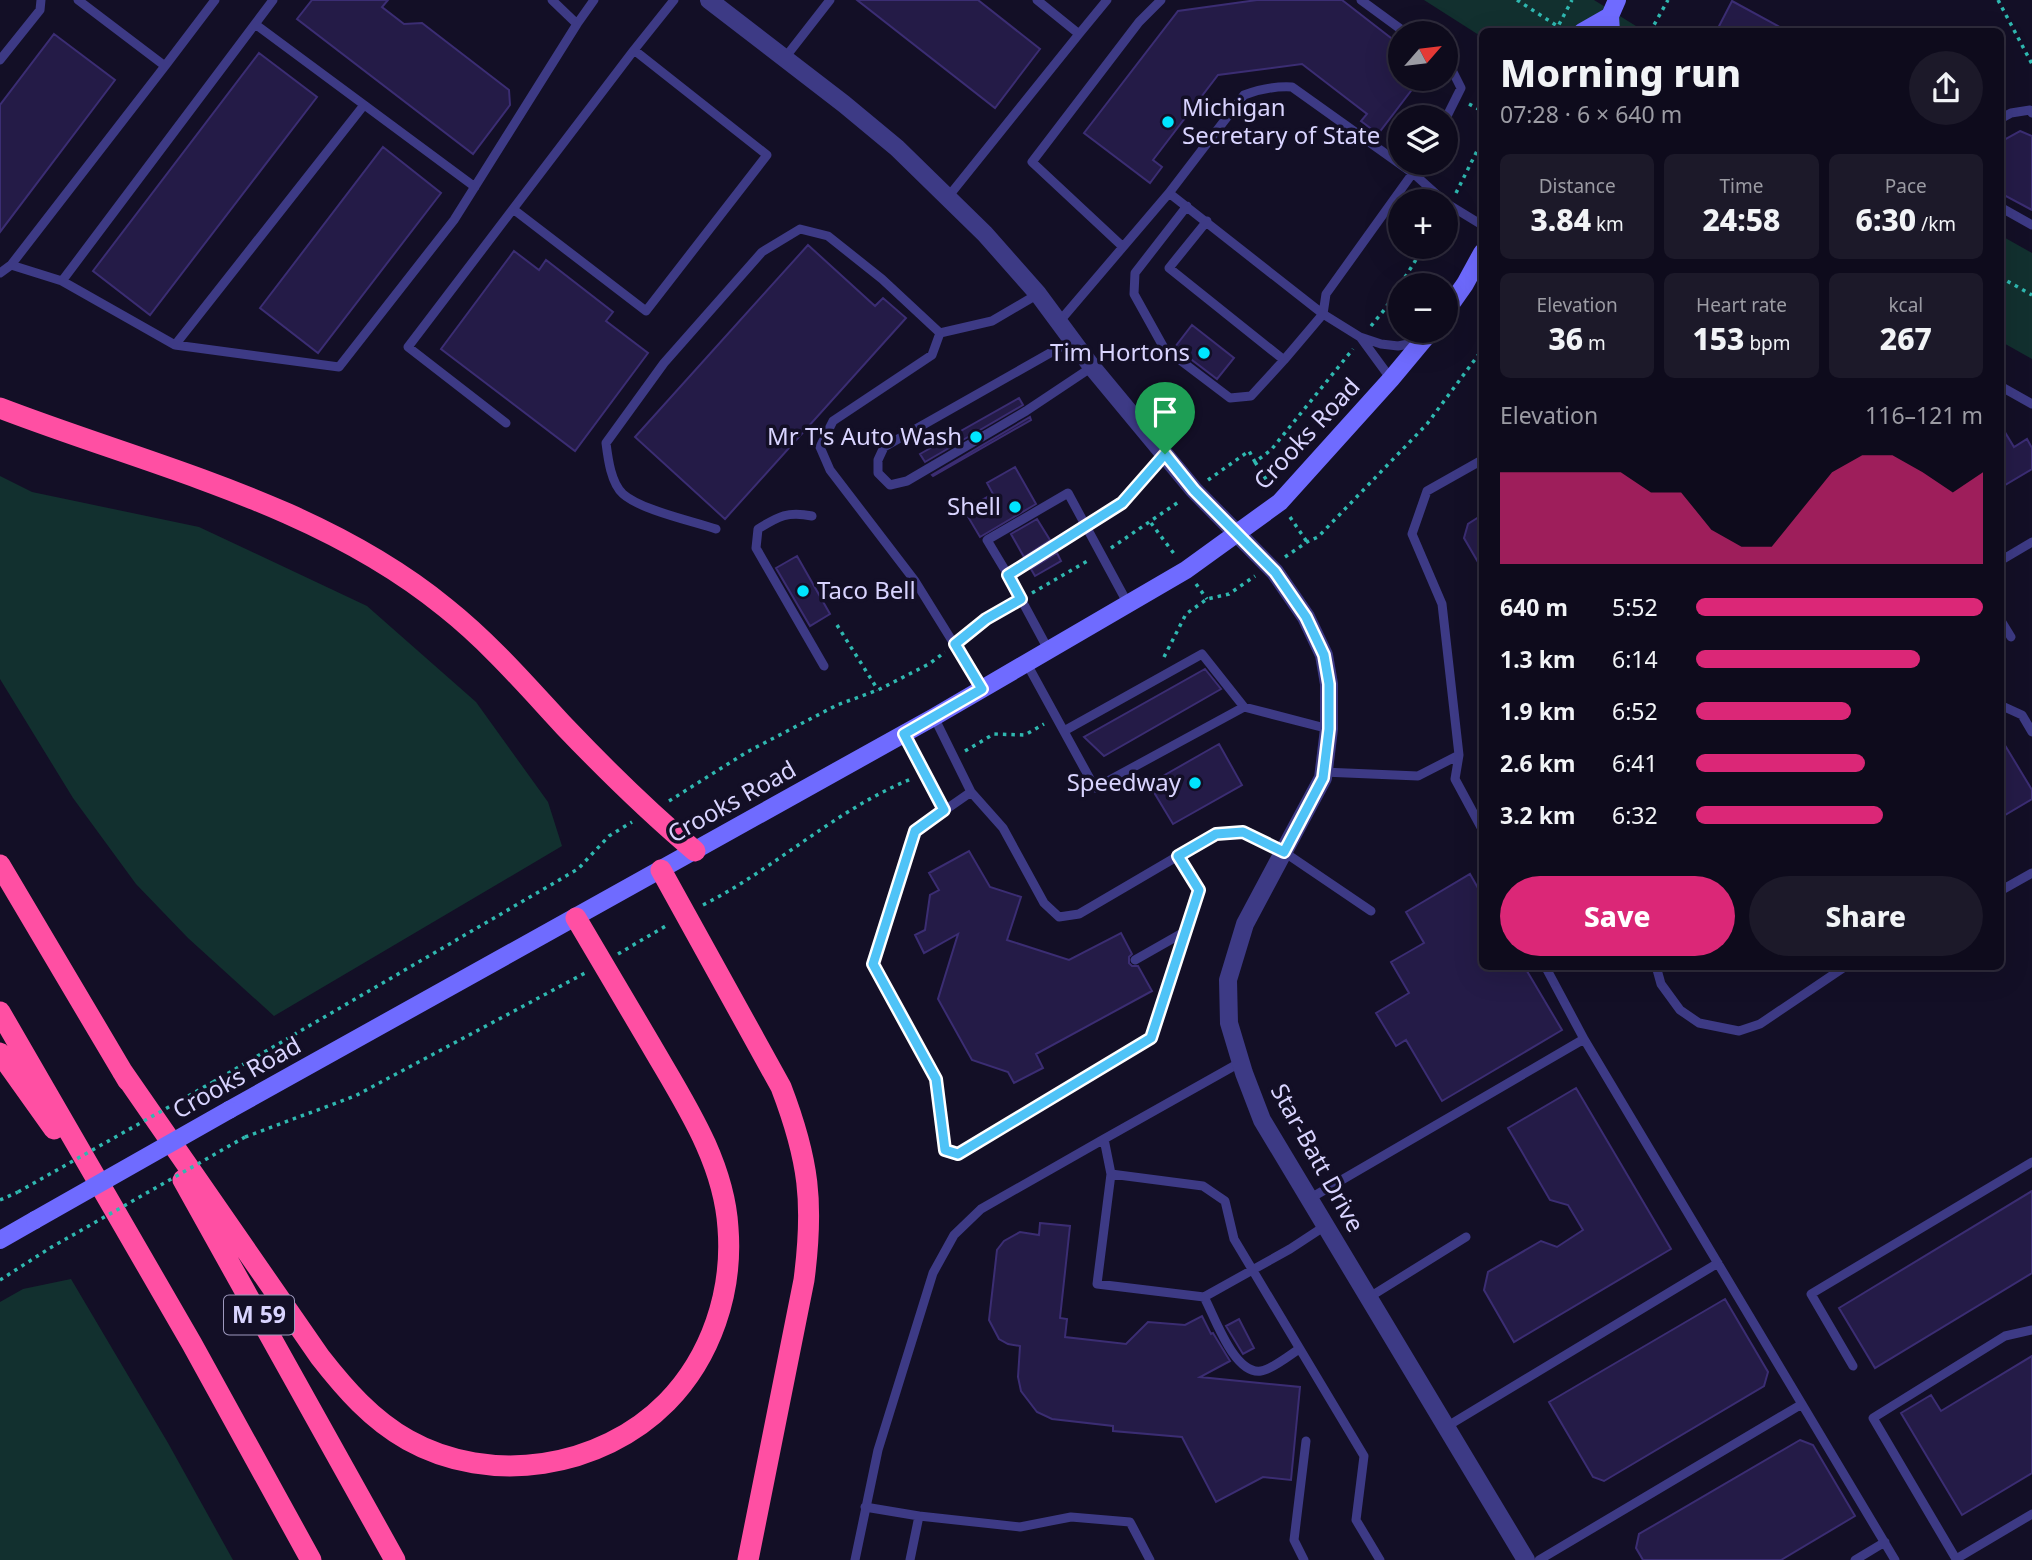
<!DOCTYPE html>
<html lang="en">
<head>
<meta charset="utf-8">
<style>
  body { margin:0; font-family:"Noto Sans",sans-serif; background:#1c1929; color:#f1f3f6; height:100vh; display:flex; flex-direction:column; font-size:26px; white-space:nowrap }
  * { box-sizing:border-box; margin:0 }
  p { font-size:23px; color:#9b9ba3 }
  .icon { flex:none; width:38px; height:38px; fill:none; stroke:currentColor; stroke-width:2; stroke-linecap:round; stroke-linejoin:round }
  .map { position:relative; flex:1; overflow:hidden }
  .details { position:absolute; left:1479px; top:28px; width:525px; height:942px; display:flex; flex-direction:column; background:#0e0b1c; border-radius:10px; box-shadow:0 7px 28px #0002,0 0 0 2px #2e2b3b }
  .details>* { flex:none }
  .needle { width:46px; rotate:62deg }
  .fabs { position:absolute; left:1388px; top:21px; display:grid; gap:14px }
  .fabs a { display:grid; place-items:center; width:70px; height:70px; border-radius:50%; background:#0e0b1c; box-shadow:0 7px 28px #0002,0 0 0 2px #2e2b3b; font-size:35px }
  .pin { position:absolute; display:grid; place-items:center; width:60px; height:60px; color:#fff; margin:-72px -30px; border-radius:50% 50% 50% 0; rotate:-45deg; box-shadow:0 0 7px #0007 }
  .pin .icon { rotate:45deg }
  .round { display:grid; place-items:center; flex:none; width:74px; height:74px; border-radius:37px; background:#1c1929 }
  .head { display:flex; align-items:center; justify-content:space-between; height:119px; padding:0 21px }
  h1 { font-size:38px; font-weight:800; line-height:52px }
  .figures { display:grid; grid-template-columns:repeat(3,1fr); gap:10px; height:119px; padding:7px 21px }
  .figures div { display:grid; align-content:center; border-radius:10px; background:#1c1929; text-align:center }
  .figures b { font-size:30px; font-weight:800 }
  .figures small { font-size:19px; font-weight:400 }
  .figures p { font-size:19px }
  .chart { height:196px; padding:14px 21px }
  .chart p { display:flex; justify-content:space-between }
  .chart svg { width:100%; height:126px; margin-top:7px; fill:#db2777; opacity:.7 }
  .primary-button { display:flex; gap:14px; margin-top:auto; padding:14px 21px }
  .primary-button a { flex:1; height:80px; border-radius:42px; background:#db2777; color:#fff; font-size:28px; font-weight:800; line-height:80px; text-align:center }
  .primary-button a+a { background:#1c1929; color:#f1f3f6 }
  ul { padding:0 21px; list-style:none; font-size:23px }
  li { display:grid; grid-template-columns:112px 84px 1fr; align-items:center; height:52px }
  li i { height:18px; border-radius:9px; background:#db2777 }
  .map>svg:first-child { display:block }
</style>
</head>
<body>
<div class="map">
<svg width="2032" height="1560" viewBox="0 0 2032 1560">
  <rect width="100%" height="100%" fill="#130f26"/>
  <!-- green -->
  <path fill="#12302f" d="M1424 0H1594L1644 31 1482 32V37Z
    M2000 235 2032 253V359L2000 341Z
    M0 476 32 492 199 527 367 606 476 702 548 802 562 846 274 1016 188 938 136 884 73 798 0 679Z
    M71 1279 168 1443 233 1560H0V1302L23 1289Z"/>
  <!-- building -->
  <path fill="#241b47" stroke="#3b2d73" stroke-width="2" d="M312 0H388L382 7 404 24 422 23 509 90 510 105 473 154 297 19Z
    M857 0H978L1040 49 995 108Z
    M1257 0H1342L1400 45V79H1420L1378 134 1361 121 1367 114 1302 64 1218 75 1153 160 1162 167 1150 183 1084 133 1178 11Z
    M1732 1 1789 32H1716Z
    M54 34 115 80 0 232V105Z
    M259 53 317 97 150 315 93 271Z
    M2020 131 2032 136V210L2000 193V142Z
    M383 147 441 193 318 353 260 308Z
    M808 245 875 306 883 298 906 318 725 519 635 437Z
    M514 251 539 270 546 260 613 312 606 321 648 353 575 451 441 349Z
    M1192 325 1234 358 1217 379 1175 347Z
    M1019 398 1023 405 925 462 920 454Z
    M1030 417 1031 420 933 476 932 475Z
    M2000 424 2014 447 2027 439 2032 448V469L2000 488Z
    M1015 467 1036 504 980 537 964 510 993 494 987 483Z
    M1482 515V569L1464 538 1468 524Z
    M1037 519 1050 540 1024 557 1011 534Z
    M1057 553 1061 561 1035 576 1031 569Z
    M797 556 830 614 810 626 776 568Z
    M1205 669 1221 689 1104 756 1084 737Z
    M2000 737 2032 790V799L2000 818Z
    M1219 744 1242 785 1173 824 1149 784Z
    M969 851 990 887 1021 897 1007 940 1069 960 1121 933 1132 954 1129 957V963L1132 966H1138L1152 991 1036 1054 1043 1068 1014 1083 1008 1072 972 1060 938 999 958 934 924 953 915 935 925 930 930 895 939 890 929 873Z
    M1470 874 1482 895V966H1524L1562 1030 1442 1101 1406 1040 1396 1046 1376 1013 1409 993 1391 962 1424 943 1406 912Z
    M1576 1088 1671 1249 1514 1342 1484 1290 1488 1272 1541 1241 1557 1247 1583 1230 1568 1205 1550 1200 1508 1128Z
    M2032 1191V1273L1875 1368 1839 1308Z
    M1040 1223 1070 1226 1060 1318 1067 1319 1065 1337 1126 1344 1148 1322 1185 1325 1202 1316 1211 1334 1213 1333 1230 1361 1200 1377 1300 1387 1291 1480 1263 1477 1216 1502 1182 1437 1113 1431V1426L1052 1419 1037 1412 1021 1391 1018 1377 1020 1346 1008 1344 999 1339 989 1320 997 1250 1004 1241 1020 1232 1039 1235Z
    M1725 1299 1768 1372 1764 1386 1604 1481 1593 1477 1549 1402Z
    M1239 1319 1254 1348 1243 1354 1226 1326Z
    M2032 1356V1473L1962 1515 1901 1413 1931 1395 1941 1411Z
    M1800 1440 1813 1445 1855 1516 1781 1560H1643L1636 1548 1639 1534Z"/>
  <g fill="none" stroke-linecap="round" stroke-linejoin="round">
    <!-- path -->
    <path stroke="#2fb8b0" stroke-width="3.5" stroke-dasharray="3.5 5" stroke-linecap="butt" d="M1517 0 1565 31
      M1998 0 2032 64
      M1555 32 1572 0
      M1650 32 1668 0
      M1469 104 1482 111
      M1456 193 1482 141
      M2000 277 2032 295
      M1371 326 1385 309 1424 247
      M1255 462 1271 487
      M1208 480 1249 451 1255 462 1271 450 1353 349
      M1290 517 1307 542
      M1151 523 1175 555
      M1111 548 1180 501
      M1285 557 1307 542 1318 537 1427 424 1482 350
      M1196 584 1207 599
      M1032 593 1089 560
      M837 625 878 690
      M965 636 986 619 1010 605
      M1164 657 1186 614 1207 599 1229 594 1255 576
      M965 751 994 734 1025 735 1044 724
      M669 801 747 752 837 705 878 690 929 664 945 652
      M703 905C776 868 835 810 911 779
      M618 954 669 924
      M213 1082 578 869 609 836 632 822
      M245 1137 355 1096 587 972
      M0 1200 18 1192
      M0 1280 50 1248"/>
    <!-- service -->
    <path stroke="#3d3a85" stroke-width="9" d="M273 0 255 24 475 187
      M1361 0 1406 33
      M577 24 594 0
      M1079 34 1107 0
      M634 50 767 155 646 311 513 209 634 50 674 0
      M784 59 830 0
      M0 60 40 10 41 0
      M165 66 215 0
      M1446 66 1453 72 1461 88 1446 118
      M2000 119 2011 113 2030 110 2032 113
      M948 197 1079 34 1037 0
      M1446 203 1482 225
      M1187 206 1135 273 1134 294 1164 348 1230 398 1251 396 1284 360
      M2000 207 2032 225
      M1207 221 1169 268 1284 360 1323 314 1326 294 1420 163
      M1122 246 1032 162 1139 22 1161 0
      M11 265 165 66 78 0
      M0 273 11 265 62 281 175 345 339 367 454 220 577 24 552 0
      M62 281 255 24
      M1059 322 1169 193
      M940 333 932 355 833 421 820 447 830 470 915 581 982 689
      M1361 338 1391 379
      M1073 340 884 447 878 460V473L890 485 907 481 1026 411 1092 367
      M1419 342 1398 346 1381 344 1360 337 1323 314 1169 193 1244 95C1260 89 1274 86 1292 87L1414 174 1444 201
      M175 345 364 105
      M2000 386 2032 404
      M506 423 408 347 513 209
      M812 516C788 511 779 516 758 529L756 548 824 666
      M716 529C692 521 641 510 623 494 611 483 608 459 606 443L664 363 762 252 800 229 828 236 882 279 940 333 992 321 1038 294
      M2000 561 2032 542
      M1008 575 987 540 1068 493 1128 604
      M2000 619 2011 637
      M1049 651 1008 575 1122 503 1165 454
      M1027 664 1095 788 1244 707 1329 729
      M2000 705 2022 715 2032 732
      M934 717 971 792 915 831 873 964 935 1079 945 1150 958 1154 1151 1038 1199 890 1178 856 1216 834 1243 832 1284 852 1371 911
      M1064 731 1202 654 1244 707
      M904 734 945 810
      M1459 755 1455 779 1482 829
      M1323 772 1418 776 1459 755 1442 604 1412 534 1427 491 1482 460
      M971 792 1003 828 1044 903 1059 917 1079 914 1178 856
      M2000 891 2032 873
      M1135 960 1186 931
      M1545 966 1584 1039 1895 1560
      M1656 966 1661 984 1680 1010 1699 1023 1739 1031 1760 1024 1846 966
      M1241 1062 1104 1139 1111 1174 1097 1284 1204 1297 1290 1249 1325 1226
      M1111 1174 1203 1186 1225 1201 1234 1239 1364 1456 1356 1520 1380 1560
      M1309 1199 1584 1039
      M1204 1297C1215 1317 1234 1375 1261 1371 1271 1370 1290 1355 1299 1349
      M1368 1298 1466 1237
      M2032 1330 2005 1336 1873 1418 1956 1559 2032 1514
      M1853 1366 1811 1294 2032 1162
      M1446 1427 1718 1263
      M865 1507 919 1516 1020 1527 1071 1517 1130 1522 1150 1560
      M855 1560 878 1450 933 1273 954 1235 981 1209 1104 1139
      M910 1560 919 1516
      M1304 1560 1294 1540 1306 1441
      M1539 1560 1802 1404
      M1855 1560 1885 1542"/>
    <!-- minor -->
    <path stroke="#3d3a85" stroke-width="18" d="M709 0 844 104 897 148 985 234 1038 294 1092 367 1194 490 1275 572 1306 617 1324 655 1329 684V729L1323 778 1245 924 1228 980 1229 1023 1244 1073 1262 1120 1526 1560"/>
    <!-- secondary -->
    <path stroke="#6f6bff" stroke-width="18" d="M1582 32 1610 16
      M1611 32 1610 16 1617 0
      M1446 311 1465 284 1482 253
      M229 1110 934 717 1186 570 1280 502 1391 379 1431 331
      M0 1240 35 1220"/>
    <!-- motorway -->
    <path stroke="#ff4fa3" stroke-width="21" d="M0 408C151 466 319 504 446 608 490 643 527 686 565 727 607 771 649 812 695 851
      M0 865 128 1081
      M661 870 781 1087C809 1160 814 1203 804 1280L748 1560
      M0 1012 192 1344 311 1560
      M0 1053 54 1129
      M122 1071 320 1357C345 1389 372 1420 408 1440 490 1486 601 1469 667 1402 711 1357 733 1292 728 1228 724 1161 684 1102 651 1045 626 1003 601 960 576 918
      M183 1180 395 1560"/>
    <!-- path-bridge -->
    <path stroke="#2fb8b0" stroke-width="3.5" stroke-dasharray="3.5 5" stroke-linecap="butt" d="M18 1192 213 1082
      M50 1248 245 1137"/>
    <!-- secondary-bridge -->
    <path stroke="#6f6bff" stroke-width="18" d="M35 1220 229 1110"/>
  </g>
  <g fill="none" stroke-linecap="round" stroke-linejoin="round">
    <!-- route casing -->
    <g stroke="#fff" stroke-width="14">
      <path id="route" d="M1165 454 1194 490 1275 572 1306 617 1324 655 1329 684V729L1323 778 1284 852 1243 832 1216 834 1178 856 1199 890 1151 1038 958 1154 945 1150 936 1079 873 964 915 831 944 810 904 734 982 689 955 644 986 619 1021 599 1008 575 1122 503Z"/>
    </g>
    <!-- route -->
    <use href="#route" stroke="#4fc3f7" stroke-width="9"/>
  </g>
  <!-- markers -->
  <g fill="#00e5ff" stroke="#130f26" stroke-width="2.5">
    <circle cx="1168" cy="122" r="7"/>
    <circle cx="1204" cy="353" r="7"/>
    <circle cx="976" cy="437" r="7"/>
    <circle cx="1015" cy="507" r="7"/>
    <circle cx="803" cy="591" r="7"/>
    <circle cx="1195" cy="783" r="7"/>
  </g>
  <g text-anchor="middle" stroke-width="7" stroke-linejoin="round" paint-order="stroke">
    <!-- shield labels -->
    <rect fill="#130f26" stroke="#9e99be" stroke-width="2" x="224" y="1295.5" width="70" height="39" rx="5"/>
    <g font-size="23" font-weight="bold" fill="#d9d4ff">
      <text x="259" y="1323">M 59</text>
    </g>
    <!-- poi labels -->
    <g font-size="24" fill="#d9d4ff" stroke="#130f26" text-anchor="end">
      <text x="1182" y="116" text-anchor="start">Michigan<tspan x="1182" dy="28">Secretary of State</tspan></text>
      <text x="1190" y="361">Tim Hortons</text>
      <text x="962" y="445">Mr T's Auto Wash</text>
      <text x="1001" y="515">Shell</text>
      <text x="817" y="599" text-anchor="start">Taco Bell</text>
      <text x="1181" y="791">Speedway</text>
    </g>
    <!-- street labels -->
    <g font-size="24" fill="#d9d4ff" stroke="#130f26">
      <text transform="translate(1307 434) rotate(-47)" y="8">Crooks Road</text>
      <text transform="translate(732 802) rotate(-29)" y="8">Crooks Road</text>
      <text transform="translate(237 1078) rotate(-29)" y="8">Crooks Road</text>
      <text transform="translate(1317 1158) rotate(61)" y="8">Star-Batt Drive</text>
    </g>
  </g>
</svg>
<div class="fabs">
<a><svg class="needle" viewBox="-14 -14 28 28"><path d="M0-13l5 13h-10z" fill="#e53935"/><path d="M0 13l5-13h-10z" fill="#9b9ba3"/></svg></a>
<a><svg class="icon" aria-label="layers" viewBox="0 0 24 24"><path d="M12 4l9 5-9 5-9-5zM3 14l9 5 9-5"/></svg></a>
<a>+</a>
<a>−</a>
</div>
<div class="pin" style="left:1165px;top:454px;background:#1e9e55"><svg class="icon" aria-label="arrive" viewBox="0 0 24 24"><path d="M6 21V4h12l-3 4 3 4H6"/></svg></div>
<section class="details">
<div class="head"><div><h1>Morning run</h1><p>07:28 · 6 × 640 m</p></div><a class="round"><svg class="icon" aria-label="share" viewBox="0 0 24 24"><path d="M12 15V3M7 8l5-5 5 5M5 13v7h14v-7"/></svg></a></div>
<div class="figures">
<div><p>Distance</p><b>3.84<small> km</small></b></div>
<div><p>Time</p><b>24:58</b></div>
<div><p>Pace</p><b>6:30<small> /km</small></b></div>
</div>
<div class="figures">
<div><p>Elevation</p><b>36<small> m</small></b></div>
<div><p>Heart rate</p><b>153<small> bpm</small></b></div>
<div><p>kcal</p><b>267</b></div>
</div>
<div class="chart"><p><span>Elevation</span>116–121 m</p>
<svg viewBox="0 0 160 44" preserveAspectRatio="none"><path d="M0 44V12L10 12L20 12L30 12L40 12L50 19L60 19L70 32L80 38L90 38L100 25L110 12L120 6L130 6L140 12L150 19L160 12V44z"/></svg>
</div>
<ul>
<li><b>640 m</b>5:52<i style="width:100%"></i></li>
<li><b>1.3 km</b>6:14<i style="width:78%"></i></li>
<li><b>1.9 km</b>6:52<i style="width:54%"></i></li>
<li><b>2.6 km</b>6:41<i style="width:59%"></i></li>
<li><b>3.2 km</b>6:32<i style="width:65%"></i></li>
</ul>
<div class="primary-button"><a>Save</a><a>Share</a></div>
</section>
</div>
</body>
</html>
